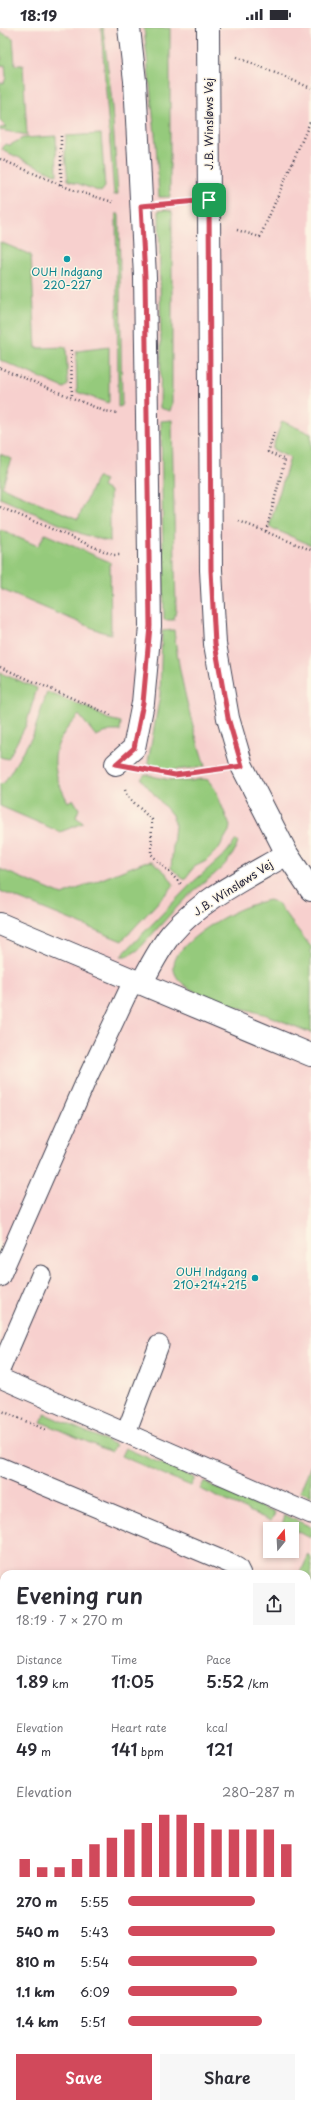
<!DOCTYPE html>
<html lang="en">
<head>
<meta charset="utf-8">
<style>
  body { margin:0; font-family:"Playpen Sans",sans-serif; background:#f7f7f7; color:#2b2b33; height:100vh; display:flex; flex-direction:column; font-size:15px; white-space:nowrap }
  * { box-sizing:border-box; margin:0 }
  p { font-size:13px; color:#7c7c81 }
  .icon { flex:none; width:22px; height:22px; fill:none; stroke:currentColor; stroke-width:2; stroke-linecap:round; stroke-linejoin:round }
  .map { position:relative; flex:1; overflow:hidden }
  .side { position:absolute; left:0px; top:1542px; width:311px; height:538px; display:flex; flex-direction:column; background:#fff; border-radius:12px 12px 0 0; box-shadow:0 2px 6px #0003 }
  .side>* { flex:none }
  .needle { width:26px; rotate:18deg }
  .tools { position:absolute; left:263px; top:1494px; display:grid; gap:8px }
  .tools a { display:grid; place-items:center; width:36px; height:36px; border-radius:0px; background:#fff; box-shadow:0 2px 6px #0003; font-size:20px }
  .pin { position:absolute; display:grid; place-items:center; width:34px; height:34px; color:#fff; margin:-17px; border-radius:8px; box-shadow:0 2px 6px #0006 }
  .round { display:grid; place-items:center; flex:none; width:42px; height:42px; border-radius:0px; background:#f7f7f7 }
  .head { display:flex; align-items:center; justify-content:space-between; height:68px; padding:0 16px }
  h1 { font-size:22px; font-weight:600; line-height:30px }
  .stats { display:grid; grid-template-columns:repeat(3,1fr); gap:6px; height:68px; padding:4px 16px }
  .stats div { display:grid; align-content:center }
  .stats b { font-size:17px; font-weight:600 }
  .stats small { font-size:11px; font-weight:400 }
  .stats p { font-size:11px }
  .chart { height:112px; padding:8px 16px }
  .chart p { display:flex; justify-content:space-between }
  .chart svg { width:100%; height:72px; margin-top:4px; stroke:#d1495b; stroke-width:6 }
  .cta { display:flex; gap:8px; margin-top:auto; padding:8px 16px }
  .cta a { flex:1; height:46px; border-radius:0px; background:#d1495b; color:#fff; font-size:16px; font-weight:600; line-height:46px; text-align:center }
  .cta a+a { background:#f7f7f7; color:#2b2b33 }
  ul { padding:0 16px; list-style:none; font-size:13px }
  li { display:grid; grid-template-columns:64px 48px 1fr; align-items:center; height:30px }
  li i { height:10px; border-radius:5px; background:#d1495b }
  .status { display:flex; justify-content:space-between; align-items:center; height:28px; padding:0 20px; background:#fff; direction:ltr }
  .status svg { height:11px; fill:currentColor }
  .map>svg:first-child { display:block }
</style>
</head>
<body>
<div class="status"><b>18:19</b><svg viewBox="0 0 49 12"><path d="M0 12V9h3v3zM5 12V6h3v6zM10 12V3h3v9zM15 12V0h3v12zM26 1h20v11H26zM47 4h2v5h-2z"/></svg></div>
<div class="map">
<svg width="311" height="2080" viewBox="0 0 311 2080">
  <rect width="100%" height="100%" fill="#fcf5e5"/>
  <filter id="ink" filterUnits="userSpaceOnUse"><feTurbulence type="fractalNoise" baseFrequency=".025" numOctaves="2"/><feDisplacementMap in="SourceGraphic" scale="8" xChannelSelector="R" yChannelSelector="G"/><feConvolveMatrix kernelMatrix="1 2 1 2 8 2 1 2 1" color-interpolation-filters="sRGB"/></filter>
  <filter id="wash" filterUnits="userSpaceOnUse"><feTurbulence type="fractalNoise" baseFrequency=".012" numOctaves="4" result="noise"/><feDisplacementMap in="SourceGraphic" scale="16" xChannelSelector="R" yChannelSelector="G"/><feGaussianBlur stdDeviation="0.9" result="paint"/><feColorMatrix in="noise" values="0 0 0 0 0 0 0 0 0 0 0 0 0 0 0 0 0 1.4 0 .05"/><feComposite in="paint" operator="in"/></filter>
  <g filter="url(#wash)">
    <rect width="100%" height="100%" fill="#f3e8ce"/>
    <!-- built -->
    <path fill="#f7d0ce" fill-rule="evenodd" d="M0 0H311V2080H134L131 2076H307V1546H4V1894L0 1889ZM270 1501H292V1523H270Z"/>
    <!-- green -->
    <path fill="#95ca7b" stroke="#5c765b" d="M101 0H103L111 66 118 166 114 167Z
      M144 0H170V169H159L156 116Z
      M0 4 13 10 15 37H23L27 107 0 102V100L6 99 0 93V54L4 55 6 49 5 37 0 38V32L2 31 0 26Z
      M101 106 105 159 101 164 68 152 65 127 66 108Z
      M56 108 57 147 2 122 5 116 10 117 23 110Z
      M166 181 172 183V377L170 383 160 380 161 322 159 182Z
      M116 186H119L122 378 118 379V359Z
      M0 214 31 227 36 320 66 319 68 357 64 360 0 332Z
      M109 319V374L108 375 77 364 76 326 77 323Z
      M172 392 176 582 174 592H164L161 393Z
      M282 393 311 406V517L269 499 290 430 272 421Z
      M0 426 12 431 2 459 78 491 97 449 105 452 102 459 110 463V514L82 506 0 470Z
      M0 502 38 518 45 506 110 534 111 606 102 604 0 561Z
      M174 602C179 648 191 694 205 738 189 740 162 747 148 734L160 667 162 603Z
      M0 645 37 660 26 697 8 731 0 729Z
      M47 664 90 681 108 691 121 694 120 703H110L96 708 79 687C49 717 49 739 68 774L73 771 79 781 76 789 83 795 60 804 0 778V756L4 755 33 707Z
      M145 746C159 750 172 753 186 753 195 754 199 749 208 752L215 761 230 798 229 803 219 820 206 833 194 839 184 852 171 840 175 797 172 787 141 751Z
      M236 812 238 814C231 840 202 853 184 872 168 888 153 906 138 922L128 928H121L192 855 226 825Z
      M152 833 167 846 174 857 122 913 0 863V841L62 867 144 834Z
      M269 872 277 875 311 919V1005C296 999 281 992 266 987 236 977 136 961 189 914 210 895 242 877 269 872Z
      M45 1386 116 1417 111 1424 41 1394Z
      M125 1420 195 1450 191 1458 121 1428Z
      M311 1437V1468L300 1463Z
      M204 1454 275 1485 271 1493 200 1461Z
      M285 1487 311 1499V1510L282 1497Z
      M309 1526 311 1531V1796L307 1795V1546H300Z"/>
  </g>
  <g filter="url(#ink)">
    <g fill="none" stroke-linecap="round" stroke-linejoin="round">
      <!-- service casing -->
      <g stroke="#414051" stroke-width="21">
        <path id="service" d="M0 1249 85 1055 133 953
          M0 1342 41 1247
          M0 1350 311 1486
          M126 1405 159 1317
          M0 1439 231 1536 238 1540 241 1546
          M0 1794 4 1798
          M276 2076 279 2080"/>
      </g>
      <!-- minor casing -->
      <g stroke="#414051" stroke-width="24">
        <path id="minor" d="M116 736 134 720 143 675 150 598 145 249 135 53 129 0
          M0 896 311 1027
          M141 956C150 939 159 921 171 906 201 871 248 849 287 826"/>
      </g>
      <!-- tertiary casing -->
      <g stroke="#414051" stroke-width="24">
        <path id="tertiary" d="M208 0 211 542 215 616 228 690 242 738 287 826 311 862"/>
      </g>
      <!-- path -->
      <path stroke="#414051" stroke-width="2.5" stroke-dasharray="1 3" stroke-linecap="butt" d="M237 29 311 60
        M61 108V157
        M0 131 73 162 113 174
        M170 175H181
        M237 202 260 209 311 92
        M71 322 72 370
        M0 340 104 383 119 385
        M0 479 113 527H122
        M239 493 311 522
        M266 503 285 432 268 424 275 402
        M0 639 111 687
        M152 742 175 747 214 742
        M125 762 127 768 152 792 151 826 182 857
        M0 1382 46 1402
        M307 1905 311 1907
        M307 1932 311 1934"/>
      <!-- service -->
      <use href="#service" stroke="#fff" stroke-width="19"/>
      <!-- minor -->
      <use href="#minor" stroke="#fff" stroke-width="22"/>
      <!-- tertiary -->
      <use href="#tertiary" stroke="#fff" stroke-width="22"/>
      <!-- rail -->
      <path stroke="#22223b" stroke-width="3" stroke-dasharray="6 3" stroke-linecap="butt" d="M0 2004 4 2009
        M56 2076 58 2080"/>
    </g>
  </g>
  <g fill="none" stroke-linecap="round" stroke-linejoin="round" filter="url(#ink)">
    <!-- route casing -->
    <g stroke="#fff" stroke-width="8">
      <path id="route" d="M209 172 211 542 215 616 228 690 242 738 175 747 116 736 134 720 143 675 150 598 145 249 141 178Z"/>
    </g>
    <!-- route -->
    <use href="#route" stroke="#d1495b" stroke-width="5"/>
  </g>
  <!-- markers -->
  <g fill="#0f9aa8" stroke="#fcf5e5" stroke-width="1.5">
    <circle cx="67" cy="231" r="4"/>
    <circle cx="255" cy="1250" r="4"/>
  </g>
  <g text-anchor="middle" stroke-width="3" stroke-linejoin="round" paint-order="stroke">
    <!-- street labels -->
    <g font-size="11" fill="#22223b" stroke="#fcf5e5">
      <text transform="translate(209 96) rotate(-90)" y="4">J.B. Winsløws Vej</text>
      <text transform="translate(233 860) rotate(-33)" y="4">J.B. Winsløws Vej</text>
    </g>
    <!-- culture labels -->
    <g font-size="11" fill="#0d838f" stroke="#fcf5e5">
      <text x="67" y="248">OUH Indgang<tspan x="67" dy="13">220-227</tspan></text>
      <text x="247" y="1248" text-anchor="end">OUH Indgang<tspan x="247" dy="13">210+214+215</tspan></text>
    </g>
  </g>
</svg>
<div class="tools">
<a><svg class="needle" viewBox="-14 -14 28 28"><path d="M0-13l5 13h-10z" fill="#e53935"/><path d="M0 13l5-13h-10z" fill="#7c7c81"/></svg></a>
</div>
<div class="pin" style="left:209px;top:172px;background:#1e9e55"><svg class="icon" aria-label="arrive" viewBox="0 0 24 24"><path d="M6 21V4h12l-3 4 3 4H6"/></svg></div>
<section class="side">
<div class="head"><div><h1>Evening run</h1><p>18:19 · 7 × 270 m</p></div><a class="round"><svg class="icon" aria-label="share" viewBox="0 0 24 24"><path d="M12 15V3M7 8l5-5 5 5M5 13v7h14v-7"/></svg></a></div>
<div class="stats">
<div><p>Distance</p><b>1.89<small> km</small></b></div>
<div><p>Time</p><b>11:05</b></div>
<div><p>Pace</p><b>5:52<small> /km</small></b></div>
</div>
<div class="stats">
<div><p>Elevation</p><b>49<small> m</small></b></div>
<div><p>Heart rate</p><b>141<small> bpm</small></b></div>
<div><p>kcal</p><b>121</b></div>
</div>
<div class="chart"><p><span>Elevation</span>280–287 m</p>
<svg viewBox="0 0 160 44" preserveAspectRatio="none"><path d="M5 44V33M15 44V38M25 44V38M35 44V33M45 44V24M55 44V20M65 44V15M75 44V11M85 44V6M95 44V6M105 44V11M115 44V15M125 44V15M135 44V15M145 44V15M155 44V24"/></svg>
</div>
<ul>
<li><b>270 m</b>5:55<i style="width:76%"></i></li>
<li><b>540 m</b>5:43<i style="width:88%"></i></li>
<li><b>810 m</b>5:54<i style="width:77%"></i></li>
<li><b>1.1 km</b>6:09<i style="width:65%"></i></li>
<li><b>1.4 km</b>5:51<i style="width:80%"></i></li>
</ul>
<div class="cta"><a>Save</a><a>Share</a></div>
</section>
</div>
</body>
</html>
